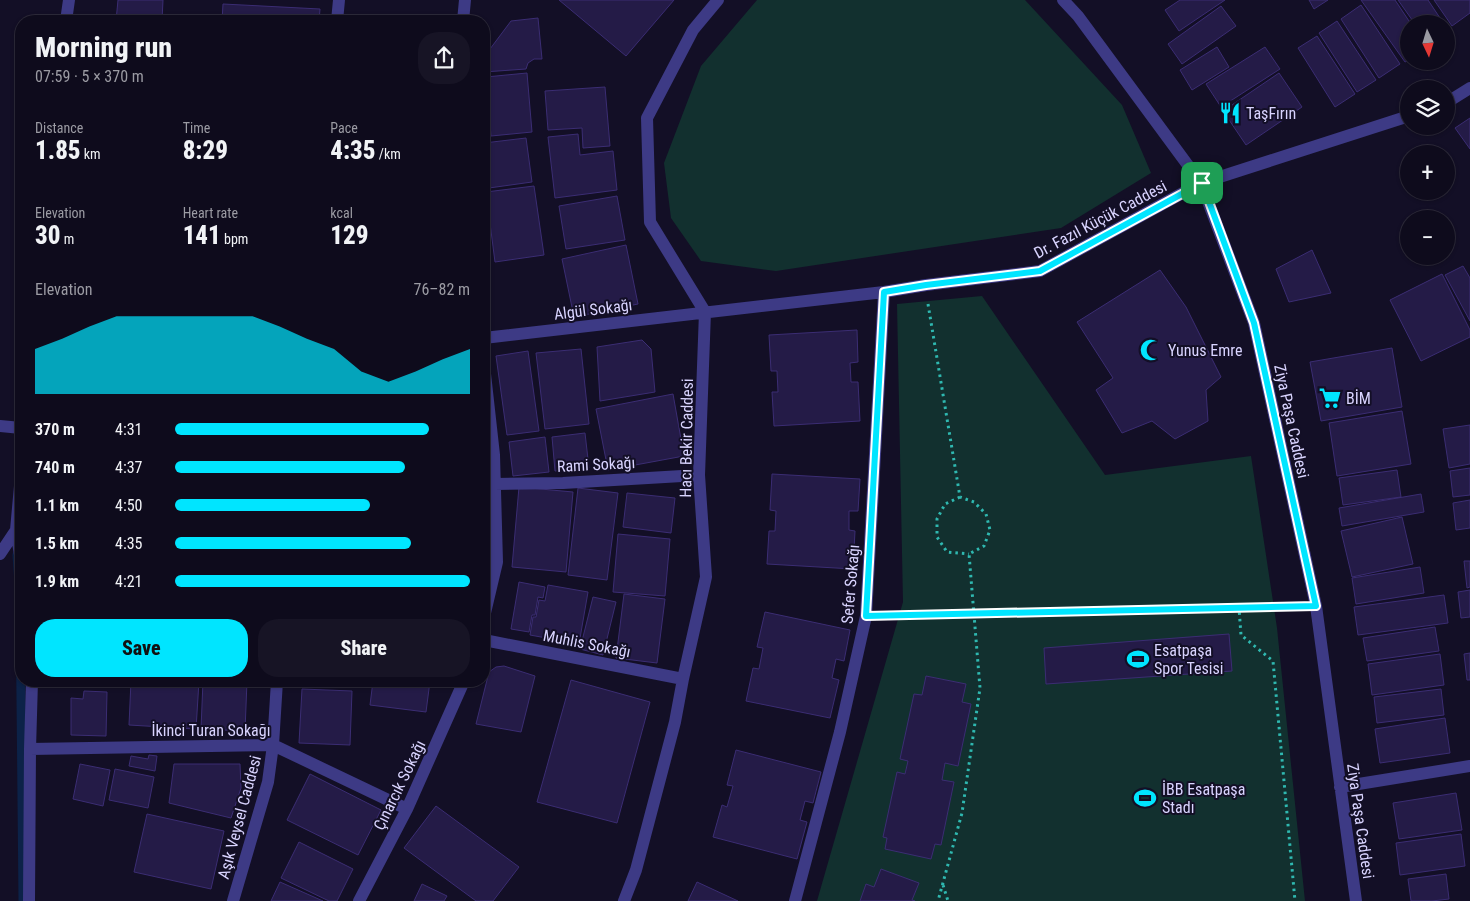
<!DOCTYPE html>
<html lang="en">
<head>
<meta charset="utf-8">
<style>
  body { margin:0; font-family:"Roboto Condensed",sans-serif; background:#171425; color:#f1f3f6; height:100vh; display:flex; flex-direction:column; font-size:19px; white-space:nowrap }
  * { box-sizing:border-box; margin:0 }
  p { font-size:16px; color:#9b9ba3 }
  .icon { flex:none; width:28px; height:28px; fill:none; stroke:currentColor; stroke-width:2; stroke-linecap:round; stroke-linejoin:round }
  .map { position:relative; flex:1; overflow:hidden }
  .details { position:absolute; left:15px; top:15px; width:475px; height:672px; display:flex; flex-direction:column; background:#0e0b1c; border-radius:20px; box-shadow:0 1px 4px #0004,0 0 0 1px #2e2b3b }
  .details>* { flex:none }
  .needle { width:32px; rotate:176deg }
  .fabs { position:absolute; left:1400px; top:15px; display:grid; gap:10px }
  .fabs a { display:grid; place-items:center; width:55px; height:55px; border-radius:50%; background:#0e0b1c; box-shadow:0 1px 4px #0004,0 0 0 1px #2e2b3b; font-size:25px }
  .pin { position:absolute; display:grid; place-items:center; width:42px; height:42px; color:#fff; margin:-21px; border-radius:10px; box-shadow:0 2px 8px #0006 }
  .round { display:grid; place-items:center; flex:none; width:52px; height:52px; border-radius:20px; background:#171425 }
  .head { display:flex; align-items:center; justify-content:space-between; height:85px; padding:0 20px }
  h1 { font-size:28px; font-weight:800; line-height:38px }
  .figures { display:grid; grid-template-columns:repeat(3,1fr); gap:8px; height:85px; padding:5px 20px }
  .figures div { display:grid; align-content:center }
  .figures b { font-size:25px; font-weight:800 }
  .figures small { font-size:14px; font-weight:400 }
  .figures p { font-size:14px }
  .chart { height:140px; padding:10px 20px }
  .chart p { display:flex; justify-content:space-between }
  .chart svg { width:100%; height:90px; margin-top:5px; fill:#00e5ff; opacity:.7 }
  .cta { display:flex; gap:10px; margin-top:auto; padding:10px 20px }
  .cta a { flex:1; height:58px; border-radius:20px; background:#00e5ff; color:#111; font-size:20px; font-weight:800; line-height:58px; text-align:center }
  .cta a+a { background:#171425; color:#f1f3f6 }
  ul { padding:0 20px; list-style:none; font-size:16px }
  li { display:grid; grid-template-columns:80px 60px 1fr; align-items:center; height:38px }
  li i { height:12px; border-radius:6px; background:#00e5ff }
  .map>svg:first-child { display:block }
</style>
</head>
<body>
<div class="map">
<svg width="1470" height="901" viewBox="0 0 1470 901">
  <rect width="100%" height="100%" fill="#130f26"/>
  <!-- green -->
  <path fill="#12302f" d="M757 0H1025L1122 105 1151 173 1061 228 776 271 701 261 671 218 664 163 701 66Z
    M982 296 1105 475 1251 456 1277 628 1305 901H817L903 602 897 304Z"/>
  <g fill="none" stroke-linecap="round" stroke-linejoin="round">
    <!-- stream -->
    <path stroke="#0c2248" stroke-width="9" d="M17 555 20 598 23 901"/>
  </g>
  <!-- building -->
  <path fill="#241b47" stroke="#3b2d73" d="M118 0H163L162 21H116Z
    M559 0H674L626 56Z
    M1180 0H1225L1179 31 1165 10Z
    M1309 0H1328L1314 9Z
    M1361 0H1395L1411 24H1409V60L1405 62Z
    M1398 0H1428L1444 24H1415Z
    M1434 0H1470V13L1452 26Z
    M223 4 320 9 319 21H222Z
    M1361 5 1400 64 1379 78 1341 19Z
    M1221 6 1236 26 1182 64 1168 44Z
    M436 17 437 21H396Z
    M538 18 542 59H534L528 63 526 69 484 72V57L511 21Z
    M1337 21 1376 80 1357 92 1319 33Z
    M1317 36 1355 94 1335 107 1298 48Z
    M1217 47 1229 67 1192 90 1180 70Z
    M1265 47 1280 69 1221 107 1206 84Z
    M527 73 532 132 491 136 486 77Z
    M1279 73 1302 107 1246 145 1223 111Z
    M605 87 610 146 583 148 582 128 548 130 545 91Z
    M1470 118V149L1455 128Z
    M578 134 580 155 613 151 617 190 555 198 548 137Z
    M526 138 532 182 489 188 484 143Z
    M534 186 544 255 495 262 486 192Z
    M617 196 625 240 566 249 559 206Z
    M626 245 638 304 574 317 562 259Z
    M1312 250 1331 293 1289 302 1276 269Z
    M1463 266 1470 278V321L1445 275Z
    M1160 270 1186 307 1221 377 1206 390 1208 421 1175 439 1152 421 1122 433 1096 390 1113 378 1077 322Z
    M1442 274 1470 330V337L1421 361 1390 300Z
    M857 330 858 362 850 363 851 382H858L860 421 774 426 772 392H778L777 371H771L769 335Z
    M642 340 651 349 655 392 600 401 597 347Z
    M1392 348 1402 407 1321 421 1310 362Z
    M581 349 589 424 545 429 536 353Z
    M528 351 539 431 507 435 496 356Z
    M673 394 684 456 608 470 596 409Z
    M1402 411 1411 464 1337 476 1329 423Z
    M1470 425V464L1449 468 1443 429Z
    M585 433 589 468 555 471 552 437Z
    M545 437 549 472 513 476 509 442Z
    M1470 468V495L1453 497 1450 471Z
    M1397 470 1401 497 1343 505 1339 478Z
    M772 474 860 479 858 511H849V530L855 531 853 569 767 564 769 531H775L776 511 770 510Z
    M519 487 573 492 566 572 512 567Z
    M578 488 618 493 607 580 568 575Z
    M627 493 675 498 671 533 623 527Z
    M1421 494 1424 512 1342 526 1339 508Z
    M1470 500V528L1456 530 1453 503Z
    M1402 517 1413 564 1352 577 1341 531Z
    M618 534 670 539 665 596 613 592Z
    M1464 561H1470V587L1467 588Z
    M1420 567 1424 593 1356 604 1352 578Z
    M519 582 545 587 543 598 538 597 535 615H532L529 632 511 629Z
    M548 585 588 592 579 644 530 635 533 617H536L539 600 545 601Z
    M1470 590V617L1461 618 1458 592Z
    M624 594 665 599 657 663 616 658Z
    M1444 595 1448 623 1358 635 1354 607Z
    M593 597 616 602 603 655 580 649Z
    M765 612 850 630 844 661 836 659 832 678 839 680 830 718 746 701 753 668 759 669 763 648 757 647Z
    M1435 627 1439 651 1367 661 1363 638Z
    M1229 634 1232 671 1046 684 1044 648Z
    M1470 653V680H1467L1464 654Z
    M1440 654 1444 685 1372 695 1368 664Z
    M504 666 535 676 521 732 476 724 489 672 496 667Z
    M926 676 966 684 962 702 971 704 958 766 945 763 942 780 954 782 941 845 935 844 931 859 885 849 887 838 883 837 897 772 905 774 908 761 900 759 914 694 922 695Z
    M571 680 650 702 617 823 537 802Z
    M131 681H199L196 729 129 725Z
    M203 681H247L245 731 201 729Z
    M373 681H430L426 712 370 705Z
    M302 689 352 691 350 745 299 743Z
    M1441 689 1444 715 1377 723 1374 697Z
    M84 691 107 692 106 736 71 735V698L83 699Z
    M1445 718 1450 753 1380 763 1375 729Z
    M736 750 821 772 813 803 805 801 800 820 807 822 797 859 713 837 722 805 727 807 733 786 727 785Z
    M149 755 157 756 155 771 129 766 131 756 148 759Z
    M80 764 110 770 103 806 73 799Z
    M174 764H240L241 788 231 818 169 803Z
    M115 769 154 777 148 808 109 800Z
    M310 774 381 810 358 855 287 820Z
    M1456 793 1462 830 1399 839 1393 803Z
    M436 806 519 867 493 901H476L404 848Z
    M147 814 224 831 211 889 134 872Z
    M1461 834 1465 866 1400 875 1396 843Z
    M299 842 353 869 337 901H329L281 878Z
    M881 869 919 883 912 900 915 901H860L866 884 874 887Z
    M1446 874 1449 899 1432 901H1411L1408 879Z
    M280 882 323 901H271Z
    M697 882 738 901H688Z
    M422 884 447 896 444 901H414Z"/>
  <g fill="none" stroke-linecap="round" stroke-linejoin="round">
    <!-- path -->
    <path stroke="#2fb8b0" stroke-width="3" stroke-dasharray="2.5 4" stroke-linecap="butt" d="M928 304 960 497 974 502 986 514 990 530 984 546 969 554 980 688 962 813 938 901
      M960 497 945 504 937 519V537L947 552 969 554
      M1239 608 1296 607
      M886 616 1239 608 1241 635 1273 661 1295 901
      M943 885 948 901"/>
    <!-- street -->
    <path stroke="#3d3a85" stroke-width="12" d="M1063 0 1078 16 1201 183 1254 323 1316 606 1356 901
      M66 21 69 0
      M337 21 339 0
      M463 21 465 0
      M1446 103 1470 88
      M484 338 884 292 926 285 1040 271 1201 183 1409 116
      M484 365 494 455 497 562 484 617
      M0 426 21 428
      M21 475 16 530 21 561
      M495 484 563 483 699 475
      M0 554 16 530
      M484 640 683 679
      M30 749 273 745 407 809
      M1340 787 1470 766
      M29 901 30 749 32 681
      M233 901 268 782 273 745 277 681
      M359 901 407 809 464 681
      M624 901 636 870 675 722 683 679 706 577 699 475 705 312 650 222 647 118 693 30 718 0
      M795 901 840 732 866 616 884 292"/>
  </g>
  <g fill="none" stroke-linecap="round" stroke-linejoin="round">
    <!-- route casing -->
    <g stroke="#fff" stroke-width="10">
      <path id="route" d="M1202 183 1254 323 1316 606 866 616 884 292 926 285 1040 271Z"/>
    </g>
    <!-- route -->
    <use href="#route" stroke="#00e5ff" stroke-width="6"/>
  </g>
  <!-- icons -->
  <defs>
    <g id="restaurant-bare" transform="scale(1.725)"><path d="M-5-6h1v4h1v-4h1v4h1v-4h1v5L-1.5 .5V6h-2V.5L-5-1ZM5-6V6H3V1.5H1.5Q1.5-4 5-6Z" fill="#00e5ff" stroke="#130f26" stroke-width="2.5" paint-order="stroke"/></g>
    <g id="mosque-bare" transform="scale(1.725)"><path d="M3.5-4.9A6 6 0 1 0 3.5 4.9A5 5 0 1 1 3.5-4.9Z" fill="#00e5ff" stroke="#130f26" stroke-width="2.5" paint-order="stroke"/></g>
    <g id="supermarket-bare" transform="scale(1.725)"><path d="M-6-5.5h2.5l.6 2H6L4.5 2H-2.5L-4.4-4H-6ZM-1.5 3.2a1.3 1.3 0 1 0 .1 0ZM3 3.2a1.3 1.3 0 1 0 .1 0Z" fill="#00e5ff" stroke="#130f26" stroke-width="2.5" paint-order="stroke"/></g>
    <g id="stadium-bare" transform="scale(1.725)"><path d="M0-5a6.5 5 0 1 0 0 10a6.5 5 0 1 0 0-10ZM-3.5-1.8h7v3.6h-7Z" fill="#00e5ff" stroke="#130f26" stroke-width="2.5" paint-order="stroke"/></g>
  </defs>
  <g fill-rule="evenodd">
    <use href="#restaurant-bare" x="1230" y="113"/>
    <use href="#mosque-bare" x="1151" y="350"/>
    <use href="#supermarket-bare" x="1330" y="398"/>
    <use href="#stadium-bare" x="1138" y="659"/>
    <use href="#stadium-bare" x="1145" y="798"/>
  </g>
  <g text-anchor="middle" stroke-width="4" stroke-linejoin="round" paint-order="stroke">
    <!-- poi labels -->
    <g font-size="16" fill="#d9d4ff" stroke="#130f26" text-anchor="start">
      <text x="1246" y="119">TaşFırın</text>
      <text x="1168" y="356">Yunus Emre</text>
      <text x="1346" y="404">BİM</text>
      <text x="1154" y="656">Esatpaşa<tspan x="1154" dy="18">Spor Tesisi</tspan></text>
      <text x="1162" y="795">İBB Esatpaşa<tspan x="1162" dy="18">Stadı</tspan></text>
    </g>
    <!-- street labels -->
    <g font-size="16" fill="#d9d4ff" stroke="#130f26">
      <text transform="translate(1100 219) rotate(-28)" y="6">Dr. Fazıl Küçük Caddesi</text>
      <text transform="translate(593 309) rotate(-7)" y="6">Algül Sokağı</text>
      <text transform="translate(1292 421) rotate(78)" y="6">Ziya Paşa Caddesi</text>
      <text transform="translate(686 438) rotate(-89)" y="6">Hacı Bekir Caddesi</text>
      <text transform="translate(596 464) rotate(-3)" y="6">Rami Sokağı</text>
      <text transform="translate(850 584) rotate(-85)" y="6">Sefer Sokağı</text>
      <text transform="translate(587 643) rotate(11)" y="6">Muhlis Sokağı</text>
      <text x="211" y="736">İkinci Turan Sokağı</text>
      <text transform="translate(399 785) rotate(-64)" y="6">Çınarcık Sokağı</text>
      <text transform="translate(239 817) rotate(-75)" y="6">Aşık Veysel Caddesi</text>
      <text transform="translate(1361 821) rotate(82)" y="6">Ziya Paşa Caddesi</text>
    </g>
  </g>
</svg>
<div class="fabs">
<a><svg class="needle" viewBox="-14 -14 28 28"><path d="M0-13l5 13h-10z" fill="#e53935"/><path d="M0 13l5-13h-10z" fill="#9b9ba3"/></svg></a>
<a><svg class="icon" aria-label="layers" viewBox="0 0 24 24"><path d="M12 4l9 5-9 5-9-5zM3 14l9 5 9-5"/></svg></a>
<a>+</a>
<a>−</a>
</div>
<div class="pin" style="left:1202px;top:183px;background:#1e9e55"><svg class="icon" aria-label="arrive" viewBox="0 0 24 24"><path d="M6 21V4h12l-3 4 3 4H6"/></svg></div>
<section class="details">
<div class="head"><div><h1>Morning run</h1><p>07:59 · 5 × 370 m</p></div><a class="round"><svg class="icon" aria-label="share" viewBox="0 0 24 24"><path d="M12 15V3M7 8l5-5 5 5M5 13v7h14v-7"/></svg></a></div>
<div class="figures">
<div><p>Distance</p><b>1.85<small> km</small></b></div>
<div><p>Time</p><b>8:29</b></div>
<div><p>Pace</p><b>4:35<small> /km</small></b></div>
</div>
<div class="figures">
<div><p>Elevation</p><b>30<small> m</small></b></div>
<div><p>Heart rate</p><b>141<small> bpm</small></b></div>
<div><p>kcal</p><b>129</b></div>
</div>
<div class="chart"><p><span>Elevation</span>76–82 m</p>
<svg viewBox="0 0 160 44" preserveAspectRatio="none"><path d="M0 44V22L10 17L20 11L30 6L40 6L50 6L60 6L70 6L80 6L90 11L100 17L110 22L120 33L130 38L140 33L150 27L160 22V44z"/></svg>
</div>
<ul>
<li><b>370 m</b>4:31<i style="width:86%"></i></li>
<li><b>740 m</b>4:37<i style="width:78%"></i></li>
<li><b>1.1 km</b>4:50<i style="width:66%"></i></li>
<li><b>1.5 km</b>4:35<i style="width:80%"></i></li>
<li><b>1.9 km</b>4:21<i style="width:100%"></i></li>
</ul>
<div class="cta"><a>Save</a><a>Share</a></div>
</section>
</div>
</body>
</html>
